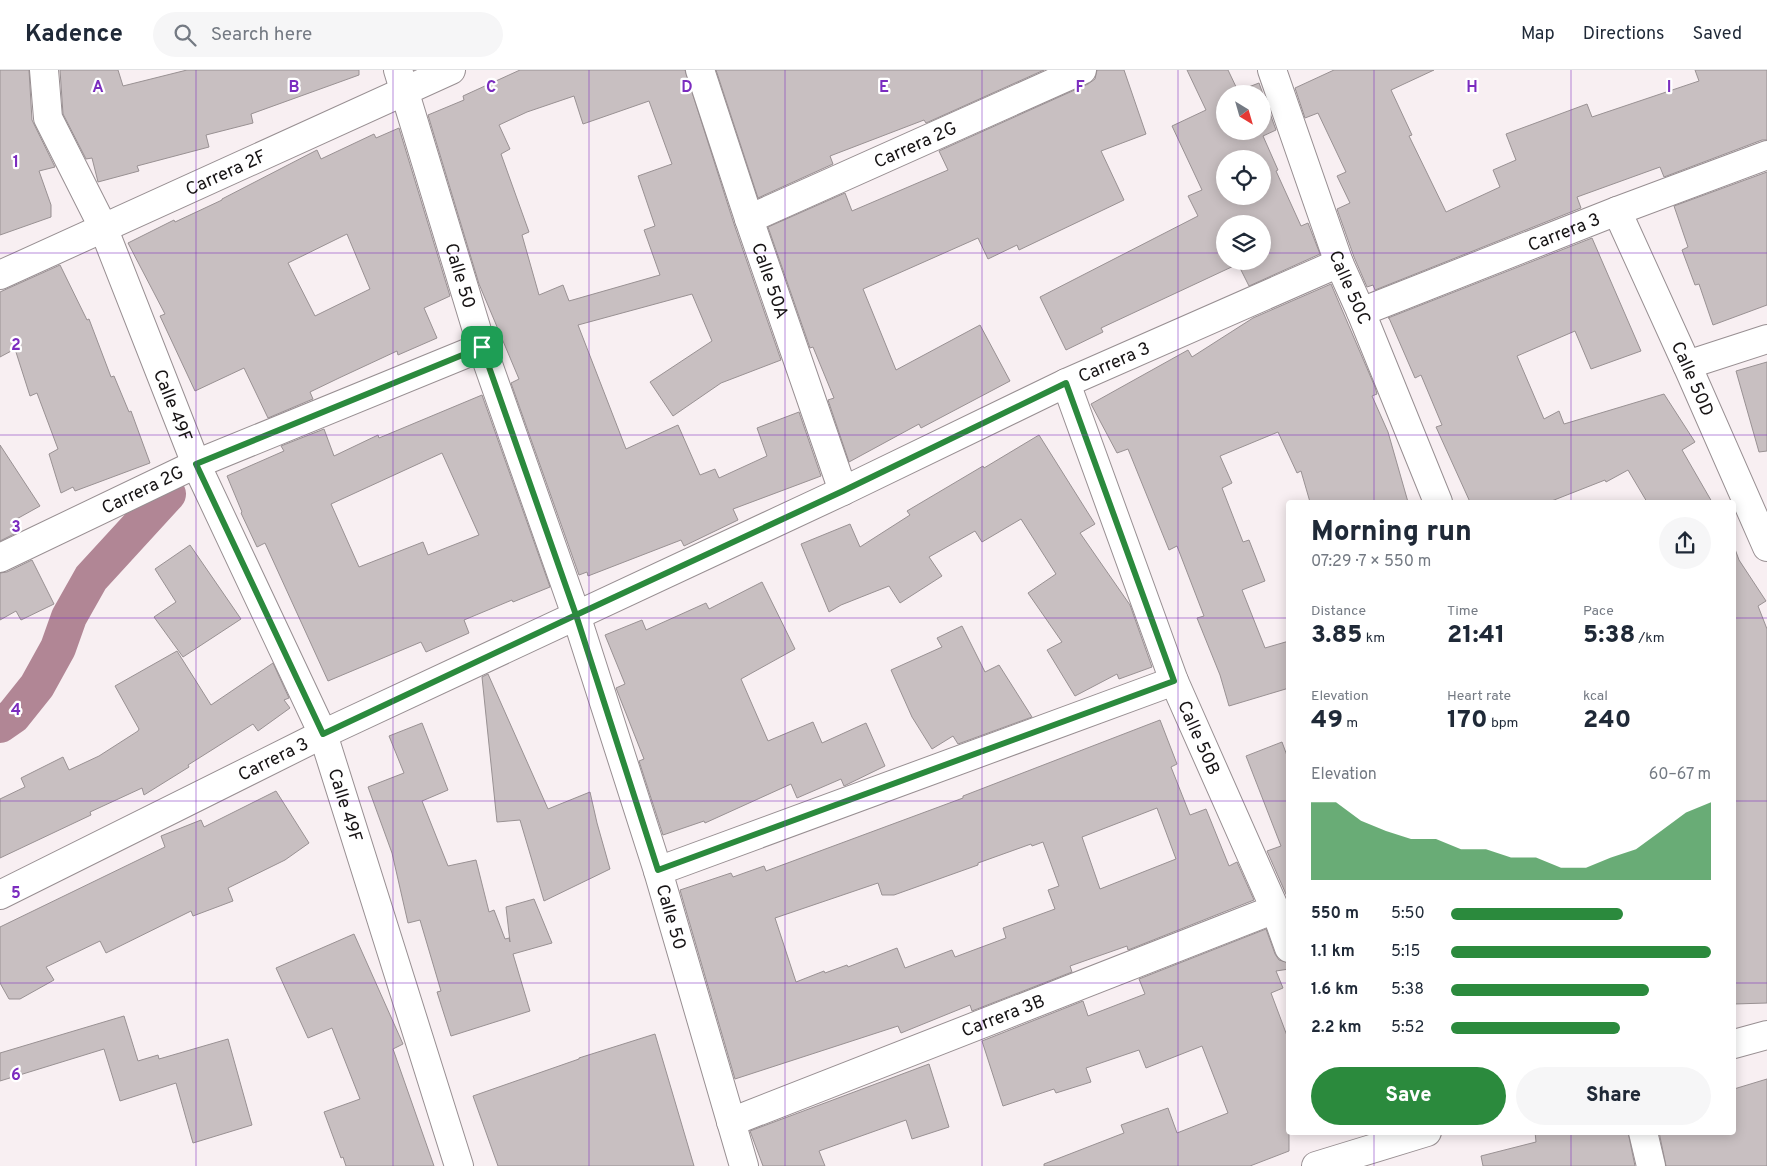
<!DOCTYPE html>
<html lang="en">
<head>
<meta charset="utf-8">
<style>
  body { margin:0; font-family:Overpass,sans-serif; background:#f6f6f7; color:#1f2937; height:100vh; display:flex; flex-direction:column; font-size:19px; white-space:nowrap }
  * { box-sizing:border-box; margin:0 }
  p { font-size:16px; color:#747a83 }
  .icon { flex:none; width:28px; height:28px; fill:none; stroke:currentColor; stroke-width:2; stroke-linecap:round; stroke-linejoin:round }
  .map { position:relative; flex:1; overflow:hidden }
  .details { position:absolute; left:1286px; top:430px; width:450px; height:635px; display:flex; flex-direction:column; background:#fff; border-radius:5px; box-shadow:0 2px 12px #0003 }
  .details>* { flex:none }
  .needle { width:32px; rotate:143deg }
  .tools { position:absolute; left:1216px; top:15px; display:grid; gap:10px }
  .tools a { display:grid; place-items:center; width:55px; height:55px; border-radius:50%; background:#fff; box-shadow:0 2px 12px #0003; font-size:25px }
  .pin { position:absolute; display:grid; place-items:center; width:42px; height:42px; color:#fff; margin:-21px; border-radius:10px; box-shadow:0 2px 8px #0006 }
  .round { display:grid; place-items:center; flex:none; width:52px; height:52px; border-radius:26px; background:#f6f6f7 }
  .overview { display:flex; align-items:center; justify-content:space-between; height:85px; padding:0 25px }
  h1 { font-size:28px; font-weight:800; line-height:38px }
  .metrics { display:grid; grid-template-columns:repeat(3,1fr); gap:8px; height:85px; padding:5px 25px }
  .metrics div { display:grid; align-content:center }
  .metrics b { font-size:25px; font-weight:800 }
  .metrics small { font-size:14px; font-weight:400 }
  .metrics p { font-size:14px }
  .chart { height:140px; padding:10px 25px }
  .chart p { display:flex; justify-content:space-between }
  .chart svg { width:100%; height:90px; margin-top:5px; fill:#2b8a3d; opacity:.7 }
  .action { display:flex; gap:10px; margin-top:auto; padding:10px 25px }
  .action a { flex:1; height:58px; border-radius:30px; background:#2b8a3d; color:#fff; font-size:20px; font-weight:800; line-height:58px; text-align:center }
  .action a+a { background:#f6f6f7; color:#1f2937 }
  ul { padding:0 25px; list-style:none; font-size:16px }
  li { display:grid; grid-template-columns:80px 60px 1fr; align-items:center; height:38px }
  li i { height:12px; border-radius:6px; background:#2b8a3d }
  header { display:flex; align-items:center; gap:30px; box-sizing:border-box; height:70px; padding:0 25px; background:#fff; border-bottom:1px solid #e0e1e3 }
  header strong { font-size:24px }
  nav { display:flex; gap:28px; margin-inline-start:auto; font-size:18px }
  .search { width:350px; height:45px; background:#f6f6f7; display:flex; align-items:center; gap:12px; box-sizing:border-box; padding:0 18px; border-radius:28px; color:#747a83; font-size:19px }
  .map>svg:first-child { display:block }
</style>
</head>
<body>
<header>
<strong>Kadence</strong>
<div class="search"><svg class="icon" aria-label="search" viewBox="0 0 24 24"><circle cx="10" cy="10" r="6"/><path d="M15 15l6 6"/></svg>Search here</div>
<nav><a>Map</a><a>Directions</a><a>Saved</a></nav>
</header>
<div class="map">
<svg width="1767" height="1096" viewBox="0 0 1767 1096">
  <rect width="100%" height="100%" fill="#f8eff2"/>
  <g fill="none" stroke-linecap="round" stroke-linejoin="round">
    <!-- canal -->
    <path stroke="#b18695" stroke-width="36" d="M0 655 13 646 37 616 58 578 69 547 91 508 168 424"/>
  </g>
  <!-- building -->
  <path fill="#c8bfc1" stroke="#999193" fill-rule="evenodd" d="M0 0H29L32 50 55 97 39 101 51 135V147L0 165Z
    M60 0H118L123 16 187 0H359V5L251 44 253 53 206 65 209 77 137 96 139 101 98 112 92 88 86 89 63 44Z
    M520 0H685L734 154 781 290 721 313 673 346 650 312 712 271 692 224 578 255 626 379 678 355 700 405 715 399 719 408 767 386 757 358 799 342 821 406 733 439 738 450 684 476 681 470 588 506 587 502 579 505 511 313 519 309 479 214 428 45 464 30 463 26ZM574 26 583 54 649 31 672 94 638 106 655 156 644 160 660 205 569 231 563 215 539 225 522 165 529 162 501 84 510 79 499 55 527 42Z
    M716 0H1044L926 53 924 50 830 86 833 94 758 128Z
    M1097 0H1124L1146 64 1101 81 1124 130 1019 180 1017 175 988 189 978 168 863 219 896 300 980 255 1010 311 921 358 919 354 849 392 828 330 834 328 813 277 810 278 768 157 845 123 852 141 948 100 939 81 1088 14 1095 9Z
    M1187 0H1228L1238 21 1259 13 1276 60 1263 66 1278 100 1276 101 1301 156 1308 153 1320 184 1249 216 1238 194 1101 258 1103 262 1066 280 1040 227 1198 146 1188 126 1202 120 1172 56 1206 40ZM1225 24H1262V61H1225ZM1225 89H1262V126H1225ZM1225 154H1262V191H1225Z
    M1334 0H1434L1391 20 1412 65 1409 66 1446 142 1500 117 1493 100 1516 90 1506 64 1587 34 1592 47 1699 11 1695 0H1767V70H1762L1664 107 1660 97 1577 127 1581 138 1375 220 1373 215 1367 217 1354 187 1337 139 1350 133 1337 106 1346 102 1318 43 1305 48 1295 18Z
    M399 58 450 226 424 238 437 268 398 285 397 281 339 308 310 322 313 329 268 348 244 298 195 321 160 246 165 244 128 173 174 150 175 152 222 130V129L317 80 321 89 374 64 376 68ZM347 164 370 219 315 246 288 193Z
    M1767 102V235L1713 255 1699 214 1695 215 1682 180 1688 177 1674 136Z
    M1592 168 1641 281 1591 299 1575 261 1517 286 1544 349 1559 341 1564 354 1664 324 1695 372 1682 380 1712 432H1647L1628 400 1606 412 1605 410 1549 432H1470L1436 357 1442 355 1421 305 1415 308 1389 248H1388Z
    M60 195 87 250 89 249 111 307 114 306 129 342 131 341 150 393 75 421 73 417 61 423 49 384 58 379 37 323 30 326 15 279 0 287V222Z
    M1331 214 1375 317 1377 324 1372 326 1388 362 1408 432H1310L1301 401 1297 403 1278 362 1220 386 1232 413 1222 418 1243 472 1249 470 1265 511 1242 520 1265 578 1289 571V618L1229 636 1220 605 1197 548 1204 546 1177 476 1169 480 1128 379 1117 383 1091 334 1188 280 1192 287 1253 248Z
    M1767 292V381L1759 382 1736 301Z
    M482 325 550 517 513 532 512 530 464 550 469 563 426 582 421 572 328 611 265 473 257 477 241 443 242 442 227 406 284 381 281 376 324 359 334 386 378 365 379 368ZM442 383 479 465 428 485 423 472 359 497 331 434Z
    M1039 365 1095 454 1080 463 1130 535 1152 597 1119 609 1117 604 1075 626 1047 580 1062 572 1028 523 1056 504 1021 449 982 472 975 461 929 487 942 506 900 533 889 516 841 535 829 542 801 474 850 454 860 477 910 445 907 441 983 396 984 398Z
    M0 375 40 436 13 451 18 462 0 471Z
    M190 475 241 549 183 587 154 547 176 532 155 499Z
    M1735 479 1739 490 1766 531 1758 536 1767 559V933L1734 934V480Z
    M32 490 54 534 21 550 16 541 0 550V503L7 502Z
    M762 512 795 579 741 609 768 671 813 652 822 673 866 653 885 696 844 716 841 709 797 728 791 714 705 753 704 751 663 765 639 691 644 689 616 618 625 614 605 565 642 550 646 560 706 533 709 539Z
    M962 556 985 602 999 595 1032 647 958 674 953 666 932 679 912 647 891 600 942 577 937 568Z
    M177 581 211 635 273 593 289 628 284 630 290 638 258 661 253 654 188 695 189 697 144 725 142 718 90 742 91 745 0 788V729L25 717 21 708 63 687 69 700 99 686 138 661 139 659 115 616Z
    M488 604 548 739 590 722 597 753 610 799 544 831 520 750 497 752 482 607Z
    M1160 650 1177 694 1171 697 1190 745 1206 739 1229 796 1237 792 1254 830 1128 880 1127 876 1070 896 1072 902 972 941 970 935 901 963 898 956 735 1009 680 820 731 803 733 807 764 796 766 801 963 728V726ZM1157 738 1176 789 1100 819 1082 767ZM1043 772 1059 816 1048 820 1055 839 1003 858 1006 868 955 887 952 880 905 898 897 878 848 897 847 895 825 903 824 901 796 912 775 848 878 813 882 825H894L978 795V793L1031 774 1032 776Z
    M422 653 448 720 422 731 448 796 476 790 489 842 494 840 505 869 509 868 510 872 506 837 534 829 552 873 513 884 530 941 451 966 437 922 441 921 420 850 408 853 392 783 368 717 404 703 389 666Z
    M1282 672 1289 691V831L1267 781 1281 776 1246 686Z
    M276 721 309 773 285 790 228 818 233 831 193 846 191 841 106 883 100 871 46 897 54 910 20 929H9L0 913V857L165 777 161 766 201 750 204 757Z
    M1266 859 1275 884 1279 890 1289 893V899L1276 901 1283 918 1271 923 1289 971V1081L1250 1096H1044V1094L1124 1063 1121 1055 1168 1038 1177 1063 1228 1043 1202 976 1146 998 1139 980 1086 998 1091 1012 1056 1023 1054 1019 1003 1036 982 971 1083 931 1088 946 1145 924 1139 909Z
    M354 864 403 974 393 979 434 1096H346L343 1087 341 1088 324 1042 360 1029 332 958 308 968 276 898Z
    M124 946 138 991 158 985 159 989 228 969 252 1055 193 1073 176 1013 120 1031 104 979 0 1011V983Z
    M655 964 694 1096H498L473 1026 579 989V988Z
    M929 994 949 1057 912 1069 906 1050 819 1081 825 1096H763L750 1061Z
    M1767 1009V1096H1666L1659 1062H1734V1019Z
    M1535 1062H1628L1635 1096H1483L1481 1086 1536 1072Z"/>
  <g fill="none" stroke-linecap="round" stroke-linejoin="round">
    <!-- street casing -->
    <g stroke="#988f92" stroke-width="30">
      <g id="street">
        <path id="s1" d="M44 0 48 48 103 157 196 394 323 664 459 1096"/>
        <path id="s2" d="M398 0 482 277 576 545 658 801 744 1096"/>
        <path id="s3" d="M700 0 749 149 843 421"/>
        <path id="s4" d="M1272 0 1339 193 1361 242 1438 432"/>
        <path id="s5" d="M1617 141 1687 295 1767 477"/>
        <path id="s6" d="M749 149 1082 0"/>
        <path id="s7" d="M0 205 451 0"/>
        <path id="s8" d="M1361 242 1617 141 1767 85"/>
        <path d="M1687 295 1767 269"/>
        <path id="s9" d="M1066 313 1174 611 1275 839 1289 878"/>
        <path id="s10" d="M0 488 196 394 482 277"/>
        <path d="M658 801 1174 611"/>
        <path id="s11" d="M0 825 323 664 843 421 1066 313 1339 193"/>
        <path d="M1734 974 1767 965"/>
        <path id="s12" d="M731 1052 1275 839"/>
        <path d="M1643 1062 1651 1096"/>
        <path d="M1316 1096 1427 1062"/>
      </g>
    </g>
    <!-- street -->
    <use href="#street" stroke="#fff" stroke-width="28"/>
  </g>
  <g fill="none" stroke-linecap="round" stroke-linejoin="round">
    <!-- route casing -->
    <g stroke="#fff" stroke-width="10">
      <path id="route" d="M482 277 196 394 323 664 576 545 658 800 1174 611 1066 313 843 421 576 545 482 277"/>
    </g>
    <!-- route -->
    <use href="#route" stroke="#2b8a3d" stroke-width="6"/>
  </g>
  <!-- grid -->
  <path fill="none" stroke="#7b2cbf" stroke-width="1" stroke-opacity="0.55" d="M196 0V1096M393 0V1096M589 0V1096M785 0V1096M982 0V1096M1178 0V1096M1374 0V432M1571 0V432M0 183H1225M1262 183H1767M0 365H1767M0 548H1289M1734 548H1767M0 731H1289M1734 731H1767M0 913H1289M1734 913H1767M1374 1062V1096M1571 1062V1096"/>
  <g text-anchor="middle" stroke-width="4.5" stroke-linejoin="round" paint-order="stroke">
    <!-- street labels -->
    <g font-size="18" fill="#161314" stroke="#fff">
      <text dy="6" stroke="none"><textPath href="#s6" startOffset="182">Carrera 2G</textPath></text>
      <text dy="6" stroke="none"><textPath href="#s7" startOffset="248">Carrera 2F</textPath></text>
      <text dy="6" stroke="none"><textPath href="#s8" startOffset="218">Carrera 3</textPath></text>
      <text dy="6" stroke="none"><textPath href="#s2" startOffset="215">Calle 50</textPath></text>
      <text dy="6" stroke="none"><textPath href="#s3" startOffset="222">Calle 50A</textPath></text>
      <text dy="6" stroke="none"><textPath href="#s4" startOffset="231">Calle 50C</textPath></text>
      <text dy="6" stroke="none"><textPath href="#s11" startOffset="1235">Carrera 3</textPath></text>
      <text dy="6" stroke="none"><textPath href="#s5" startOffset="184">Calle 50D</textPath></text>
      <text dy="6" stroke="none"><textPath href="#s1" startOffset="362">Calle 49F</textPath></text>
      <text dy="6" stroke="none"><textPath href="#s10" startOffset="158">Carrera 2G</textPath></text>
      <text dy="6" stroke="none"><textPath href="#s9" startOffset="379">Calle 50B</textPath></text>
      <text dy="6" stroke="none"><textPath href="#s11" startOffset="305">Carrera 3</textPath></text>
      <text dy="6" stroke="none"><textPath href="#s1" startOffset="798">Calle 49F</textPath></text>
      <text dy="6" stroke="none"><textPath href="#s2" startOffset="890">Calle 50</textPath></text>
      <text dy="6" stroke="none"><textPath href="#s12" startOffset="292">Carrera 3B</textPath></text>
    </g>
  </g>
  <g font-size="16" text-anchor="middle" font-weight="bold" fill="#7b2cbf" stroke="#fff" stroke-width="4.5" stroke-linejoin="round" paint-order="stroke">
    <text x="98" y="22">A</text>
    <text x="294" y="22">B</text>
    <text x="491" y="22">C</text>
    <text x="687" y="22">D</text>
    <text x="884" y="22">E</text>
    <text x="1080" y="22">F</text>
    <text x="1472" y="22">H</text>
    <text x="1669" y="22">I</text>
    <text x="16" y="97">1</text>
    <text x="16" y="280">2</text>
    <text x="16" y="462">3</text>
    <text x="16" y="645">4</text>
    <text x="16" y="828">5</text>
    <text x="16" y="1010">6</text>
  </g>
</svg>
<div class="tools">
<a><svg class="needle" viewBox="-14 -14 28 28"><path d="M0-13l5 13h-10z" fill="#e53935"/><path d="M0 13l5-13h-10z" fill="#747a83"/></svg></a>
<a><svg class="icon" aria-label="locate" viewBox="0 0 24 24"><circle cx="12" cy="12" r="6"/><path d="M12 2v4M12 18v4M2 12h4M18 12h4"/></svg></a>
<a><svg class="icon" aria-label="layers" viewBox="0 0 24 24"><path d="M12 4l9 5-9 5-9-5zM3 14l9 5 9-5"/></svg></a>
</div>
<div class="pin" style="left:482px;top:277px;background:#1e9e55"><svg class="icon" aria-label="arrive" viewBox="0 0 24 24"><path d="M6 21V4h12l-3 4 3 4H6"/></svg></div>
<section class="details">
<div class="overview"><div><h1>Morning run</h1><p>07:29 · 7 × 550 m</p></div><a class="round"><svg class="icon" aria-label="share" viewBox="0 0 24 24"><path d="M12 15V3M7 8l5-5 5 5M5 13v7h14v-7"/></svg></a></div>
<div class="metrics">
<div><p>Distance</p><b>3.85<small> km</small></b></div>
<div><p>Time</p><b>21:41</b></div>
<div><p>Pace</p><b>5:38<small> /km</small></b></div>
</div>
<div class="metrics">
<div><p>Elevation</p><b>49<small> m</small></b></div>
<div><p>Heart rate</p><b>170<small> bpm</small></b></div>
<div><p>kcal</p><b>240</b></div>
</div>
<div class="chart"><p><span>Elevation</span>60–67 m</p>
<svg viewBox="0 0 160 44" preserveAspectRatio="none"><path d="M0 44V6L10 6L20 15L30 20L40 24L50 24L60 29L70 29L80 33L90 33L100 38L110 38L120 33L130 29L140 20L150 11L160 6V44z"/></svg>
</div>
<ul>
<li><b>550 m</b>5:50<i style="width:66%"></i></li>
<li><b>1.1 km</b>5:15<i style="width:100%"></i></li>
<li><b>1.6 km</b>5:38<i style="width:76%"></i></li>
<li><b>2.2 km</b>5:52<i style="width:65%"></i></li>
</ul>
<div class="action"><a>Save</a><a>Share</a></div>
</section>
</div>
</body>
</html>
